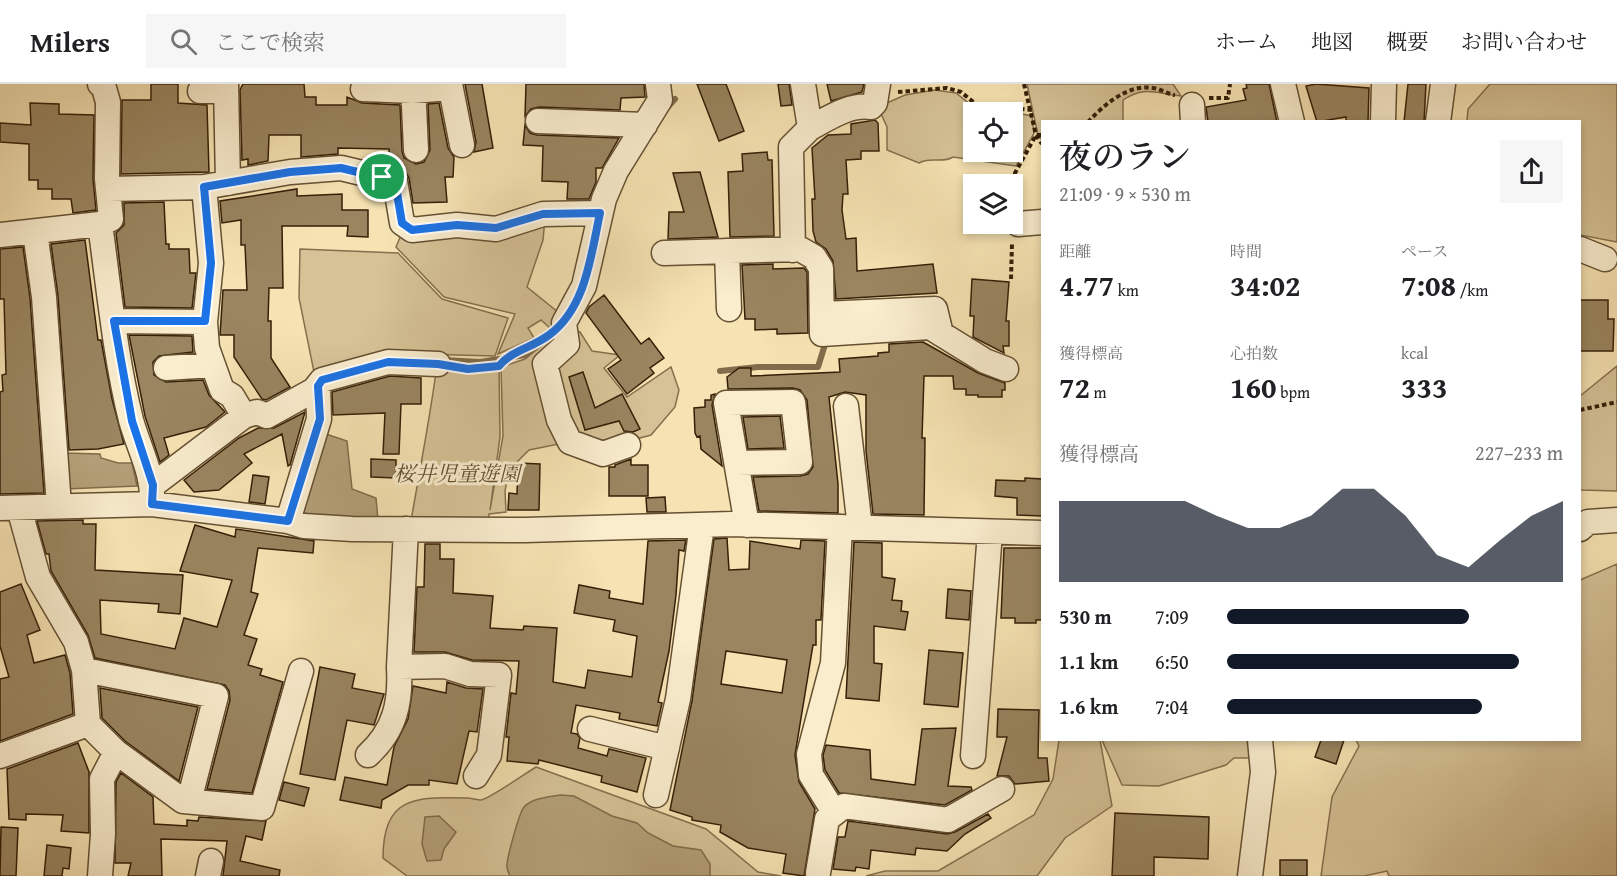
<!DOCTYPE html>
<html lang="ja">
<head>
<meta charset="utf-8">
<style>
  body { margin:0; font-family:"Gentium Book Plus","Noto Serif JP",serif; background:#f6f6f6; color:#202124; height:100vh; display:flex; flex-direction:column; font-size:22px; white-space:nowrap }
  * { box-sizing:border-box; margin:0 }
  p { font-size:20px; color:#757577 }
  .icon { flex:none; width:33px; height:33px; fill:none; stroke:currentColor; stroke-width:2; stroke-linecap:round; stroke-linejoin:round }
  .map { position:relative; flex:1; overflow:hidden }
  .details { position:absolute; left:1041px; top:36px; width:540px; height:621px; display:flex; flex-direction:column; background:#fff; border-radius:0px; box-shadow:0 3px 9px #0003 }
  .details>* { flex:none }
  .tools { position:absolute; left:963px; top:18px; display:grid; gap:12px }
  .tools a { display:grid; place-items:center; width:60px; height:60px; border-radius:0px; background:#fff; box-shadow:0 3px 9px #0003; font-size:30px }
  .pin { position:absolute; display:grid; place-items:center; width:51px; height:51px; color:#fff; margin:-26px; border:3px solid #fff; border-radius:50%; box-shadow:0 2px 6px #0007 }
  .round { display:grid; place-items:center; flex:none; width:63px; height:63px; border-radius:0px; background:#f6f6f6 }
  .overview { display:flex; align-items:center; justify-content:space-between; height:102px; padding:0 18px }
  h1 { font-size:33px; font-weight:600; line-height:45px }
  .stats { display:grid; grid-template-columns:repeat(3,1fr); gap:9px; height:102px; padding:6px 18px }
  .stats div { display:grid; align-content:center }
  .stats b { font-size:30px; font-weight:600 }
  .stats small { font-size:16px; font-weight:400 }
  .stats p { font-size:16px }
  .chart { height:168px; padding:12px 18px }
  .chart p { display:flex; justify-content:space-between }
  .chart svg { width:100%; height:108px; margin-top:6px; fill:#111827; opacity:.7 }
  ul { padding:0 18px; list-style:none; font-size:20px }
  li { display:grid; grid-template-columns:96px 72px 1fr; align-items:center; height:45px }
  li i { height:15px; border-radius:8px; background:#111827 }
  header { display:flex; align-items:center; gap:36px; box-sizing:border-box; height:84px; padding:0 30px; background:#fff; border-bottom:2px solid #e0e0e0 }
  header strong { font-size:28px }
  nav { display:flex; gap:33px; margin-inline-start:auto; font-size:21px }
  .search { width:420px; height:54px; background:#f6f6f6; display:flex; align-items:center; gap:15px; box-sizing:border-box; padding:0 21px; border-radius:0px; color:#757577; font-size:22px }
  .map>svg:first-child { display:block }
</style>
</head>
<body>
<header>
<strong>Milers</strong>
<div class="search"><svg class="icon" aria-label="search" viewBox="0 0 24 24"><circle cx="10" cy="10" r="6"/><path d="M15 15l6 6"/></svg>ここで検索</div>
<nav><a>ホーム</a><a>地図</a><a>概要</a><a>お問い合わせ</a></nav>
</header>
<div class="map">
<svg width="1617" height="792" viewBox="0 0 1617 792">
  <rect width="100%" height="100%" fill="#f6e3b3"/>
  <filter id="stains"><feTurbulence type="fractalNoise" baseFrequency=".00333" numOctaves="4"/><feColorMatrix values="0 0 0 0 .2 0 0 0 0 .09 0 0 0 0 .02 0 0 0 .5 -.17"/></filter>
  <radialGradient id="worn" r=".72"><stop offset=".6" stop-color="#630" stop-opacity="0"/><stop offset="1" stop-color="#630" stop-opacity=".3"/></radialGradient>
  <!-- green -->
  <path fill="#d5c296" stroke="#85704e" stroke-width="1.5" fill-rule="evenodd" d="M1027 0H1173L1181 12C1157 10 1145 1 1123 16V37L1042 38V56L1038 51Z
    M1490 0H1617V158L1580 151V38L1467 37 1468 25Z
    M935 6 956 9 975 24 998 25 1032 32 1034 49 1016 82 953 73C942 80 930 72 919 79L887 66V43L878 23 905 11ZM974 28H1012V68H974Z
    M545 135 543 156 527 203 564 233 550 244 541 236 528 244 534 254 498 270 515 230 444 213 396 163 401 151Z
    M300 165 398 169 442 215 508 234 495 272 380 269 314 288 299 214Z
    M561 245 540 279 564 359 529 366 509 386 505 407 506 428 489 430 488 438 411 437C420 384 430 334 437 281L468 285 499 283 500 353 490 426 503 352 501 283 525 275Z
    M571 246 580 248 592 267 620 271 604 284 627 313 671 283 679 306 675 323 651 351 603 364 571 354 550 281Z
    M1617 282V407L1580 406V312Z
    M1617 480V792H1389L1387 787 1364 792H1321L1332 713 1359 662 1356 656H1580V496Z
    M1059 656H1100L1112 722 1065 754 1037 792H866L885 787H938L1034 731 1053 695Z
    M1102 656H1249L1250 674H1234L1226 681 1159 702 1122 701Z
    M536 683 706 745 758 788 781 792H407L383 774C383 711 417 713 467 714 471 714 477 716 481 716 489 715 526 689 536 683Z"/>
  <!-- water -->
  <path fill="#b4a079" stroke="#816c4b" stroke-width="1.5" d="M326 350 347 357 352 405 376 414 378 436 296 433Z
    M64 369 100 370 101 374 118 379H132L137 402 65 405Z
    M560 711 574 712 612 732 637 739 648 749 673 762 701 766 710 780V792H510C509 789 507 786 507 783 506 777 519 729 524 723 532 714 549 713 560 711Z
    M439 732 456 748 444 765 441 776 427 777 422 760 425 733Z"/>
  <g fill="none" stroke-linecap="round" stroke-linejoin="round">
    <!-- stream -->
    <path stroke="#816c4b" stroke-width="6" d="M665 26 675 15
      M442 276 480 278 525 271 558 247
      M720 287 758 283H818L827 254"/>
  </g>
  <!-- building -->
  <path fill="#998560" stroke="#351f07" stroke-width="1.5" fill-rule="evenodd" d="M151 0H178V19L207 21 209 88 121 90 122 16H151Z
    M243 0H304L305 13H316V21H347V13L362 19 400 21 402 67 404 74 416 80 424 78 430 66 428 20 439 19 448 64 454 73 453 93H445L447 118 413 119 409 94 405 87 390 80 389 65 338 64V70L301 73V51H269L268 77 248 81V75L242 76 240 6Z
    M465 0H482L493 64 474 68 476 58Z
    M526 0H644L645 13 621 14 620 26 539 23 531 25 525 32Z
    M697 0H726L744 47 719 57Z
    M778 0H789L792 21 781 22Z
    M827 0H864L862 8 831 17Z
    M1246 0H1269L1277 38H1208L1206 23 1246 16 1243 5 1247 4Z
    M1316 0 1369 4 1368 38H1346V33L1317 38 1306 2Z
    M1408 0H1426L1424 38H1404Z
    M30 19 59 20V30L94 31 93 95 96 126 73 129 71 115H52V105H38V96H29V60L0 58V39L31 41Z
    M875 36 878 39 879 67H861V75L846 76 848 110H843L842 126 846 155 856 154 857 187 933 180 937 209 836 215 833 177 826 165 816 158 813 147 812 115H815L812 64 828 51 851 50V40Z
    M525 41 530 49 537 51 619 54 602 84H596V98L589 115H567L568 98 542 97 543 62 523 61Z
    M767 68 768 76H772L774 152 730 153 728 88 743 87 742 70Z
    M700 88 718 153 668 155 669 128H684L673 89Z
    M297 105V112L342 110V126H368V153L347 152 348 142H282L283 204H269L268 237H271V274L290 303 266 316 262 315 234 273V251H220L223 206H247L245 161H241V136L222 139 220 117Z
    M164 118 166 160H169V165H189L190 189H196L192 224 125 223 116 149 124 141V119Z
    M85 156 98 256H101L112 315 124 360 98 365 69 366 58 212 51 160Z
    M23 163 30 214 44 409 0 410V308L3 307 2 291 6 290 4 215H0V165Z
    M773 180V185L804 184 807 188 808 249 777 250V245L755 246V235H745L742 181Z
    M972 195 1009 198 1006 237H1009V262H1003L1004 269 973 253 974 232H970Z
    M604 211 641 260 649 254 664 274 650 284 654 289 627 310 608 285 621 276 586 229 589 223Z
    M1580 216H1608V235H1614L1613 267H1580Z
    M129 251 192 252 193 268 159 272 153 278 154 291 166 298 203 296 209 311 225 328 206 343 164 354 169 371 160 378 145 332Z
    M923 258 978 289 1005 299V306H1002V313H978V311H966V305H954L953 292H924L922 354H925L924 431 873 430 866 367V311L845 308 829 313 838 400V429L759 427 753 393 800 392 808 390 813 383 807 316 800 306 793 304 728 305 727 293 739 284H751V292L840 288 839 275 878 272V269L889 268V260Z
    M583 288 595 324 622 310 640 345 633 348 624 347 619 337 585 346 569 293Z
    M390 292 421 294V320H401L399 370H383L385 329 333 331 332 308Z
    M715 310 712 321 722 382 701 365 700 352 697 353 695 349 694 324 705 323V316H711V311Z
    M305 328 290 381 288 382 282 350 244 370 252 379 219 406 194 408 184 396 239 354 258 344H274Z
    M780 332 784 364 748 365 743 333Z
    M371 375 396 376V394L371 393Z
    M631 375V381H648V412H609V383H615V381Z
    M518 379 540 380 539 426H508L509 409 517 410Z
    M253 391 269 393 265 420 249 418Z
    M1025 394 1042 395V432L1017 431V414L995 412 996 396 1025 397Z
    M665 413 666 428H647L646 414Z
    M83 436V440H96L95 486 183 491 180 530 158 528 159 520 100 516 101 550 175 565 184 534 217 543 232 496 180 487 195 441 235 453 236 445 314 457 313 469 258 464 251 508 258 510 244 551 257 555 248 581 262 585 260 591 283 598 252 709 207 705 230 616 229 607 225 601 95 574 88 551 51 487 49 470H46L37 437Z
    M727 454 729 486 749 485 750 457 800 465 801 456 825 457 821 536H816V561H813L795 671 799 698 815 725 804 792 783 789 786 770 748 764 720 748 721 741 692 736V733L670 726 692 617 714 455ZM726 567 787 576 782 609 721 600Z
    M686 456 684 467 679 466 676 511 669 567 658 618 662 619 657 642 619 635 620 629 576 621 571 649 577 650 580 654 578 664 607 672 609 665 646 674 637 708 601 698 602 692 539 676 538 680 507 677 509 653H506L511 609 516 610 519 577 472 576 445 568H414L417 503H424L425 460H440V475H454L453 509 493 512 490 544 523 546 524 542 557 544 553 598 585 604 588 586 632 593 637 552 613 547 615 536 574 529 579 501 610 507 609 514 643 520 648 457Z
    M854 458 882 459V493L895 495 892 516 902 517 901 527 908 528 905 546 874 542V579L882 580 879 617 846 614Z
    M1004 464H1042V536H1036V539H1015V534H1001Z
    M21 500 40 546 27 551 34 579 65 571 70 589 73 630 0 657V595L9 593 0 562V508Z
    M948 505 971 507 969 536 946 534Z
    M929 566 963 569 958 623 924 620Z
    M320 583 355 590 352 604 384 610 374 641 347 636 335 696 300 690Z
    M447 598 466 604 483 605 477 648 469 647 457 700 429 696V701H408L382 716 381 724 340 716 345 693 387 701 394 663 408 635 413 602 446 609Z
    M100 604 198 623 179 697 125 657 102 634Z
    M998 625 1039 626 1038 674H1047L1049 697 1015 700 1009 692H997L1007 653H997Z
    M956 644 948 702 971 703 972 706 945 721 839 709 825 686 823 671 826 661 870 666 871 695 915 701 922 645Z
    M1321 656H1344L1336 680 1315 673Z
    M78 659 89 688V749L61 747 63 731 26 730V736L9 735 7 685Z
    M121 689 153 713 154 740 187 742V736L198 737 199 733 266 737 262 756 246 752 240 777 280 786 279 792H223L227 757 161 755 162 792H128L131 779H115L116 698Z
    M284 698 309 704 304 722 279 716Z
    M1115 729 1209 733 1208 775 1154 773V792H1112Z
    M988 730 991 734 965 750 947 767 916 764 915 771 871 766 869 785 856 783 855 787 833 785 838 753H845L848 737 947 750 955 748Z
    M1 743 18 744 16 792H0Z
    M47 761 71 764 69 785 63 784 62 792H44Z
    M1280 776H1307V792H1280Z"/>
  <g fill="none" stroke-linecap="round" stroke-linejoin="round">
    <!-- minor casing -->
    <g stroke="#655032" stroke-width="27">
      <path id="minor" d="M100 0 104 4 108 18 107 95 111 135 100 140
        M226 0 228 99
        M413 0 416 66
        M450 0 462 61
        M1283 0 1292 38
        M363 5 413 7 450 4
        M200 7H215L225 0
        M1192 21 1193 38
        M538 37 645 41
        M1383 38 1384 0
        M1438 38 1443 0
        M810 44C829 34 849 20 871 23L875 19 878 0
        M108 105 204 103 290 88 341 84 395 97 402 139 412 146 457 141 496 145 543 130 600 129
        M1018 140 1042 138
        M35 148 44 213 59 422
        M0 151 100 140C109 205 115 272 131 336 139 365 154 390 152 420
        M1580 165 1605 175
        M793 166 791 63 810 44 803 0
        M727 167 729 225
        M664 169 800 165 814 173 821 184 822 250 930 243 985 277 1006 285
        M822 230 935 225 941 250
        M114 237 205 238
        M166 284 213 281
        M846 322 860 444
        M244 332 257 328 267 332 314 306 322 296 388 278 438 280
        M628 361 603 370 570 358 559 336 545 280 567 260 564 239 584 202 604 115 616 87 660 16 658 0
        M737 379 800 378 793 318 726 319 747 441
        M153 401 244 332 232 312 222 306 207 264 205 238 211 179 204 103
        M0 424 152 420 288 437 304 442 352 445 525 446 732 440 1042 449
        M19 424 38 493 76 558 84 586 88 640 116 668 183 717 262 724 301 587
        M288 437 319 335 318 302
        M406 445 399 583 445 582 470 590 499 591 489 671 476 692
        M1580 445 1588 438 1617 436
        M84 586 216 612 189 717
        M590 645 667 664
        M368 671C395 646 401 619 399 583
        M0 672 88 640
        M973 672 990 448
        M656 711 678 615 702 441
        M834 728 811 691 809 670 833 579 840 443
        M818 789 827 735 844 722 948 736 1002 705
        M100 792 103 750 102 695 116 668
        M208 792 211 777
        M1250 792 1263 688 1260 656"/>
    </g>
    <!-- path -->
    <path stroke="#351f07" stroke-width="4" stroke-dasharray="4.5 3" stroke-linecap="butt" d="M1024 0 1036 51 1042 60
      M898 8 947 4 961 8 977 21 1032 26
      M1209 14H1228L1230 0
      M1088 38C1104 21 1127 0 1153 4 1161 5 1167 10 1175 11
      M1015 120V89L1036 51H1042
      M1011 195 1012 160
      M456 283 499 282 509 270 532 262
      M1580 326 1617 318"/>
    <!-- minor -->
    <use href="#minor" stroke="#f9edce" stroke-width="24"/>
  </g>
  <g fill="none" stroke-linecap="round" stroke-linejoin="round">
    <!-- route casing -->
    <g stroke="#fff" stroke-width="12">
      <path id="route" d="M341 84 395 97 402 139 412 146 457 141 496 144 543 130 600 129C591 171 586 224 549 251 532 264 512 266 499 282L468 285 438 280 388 278 322 296 318 302 320 335 288 437 152 420 153 401 132 337 114 237H205L211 179 204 103 290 88Z"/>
    </g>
    <!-- route -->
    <use href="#route" stroke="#1a73e8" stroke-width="8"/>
  </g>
  <g text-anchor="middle" stroke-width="6" stroke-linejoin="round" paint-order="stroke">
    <!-- park labels -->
    <g font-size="21" font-style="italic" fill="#655032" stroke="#f9edce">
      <text x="457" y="397">桜井児童遊園</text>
    </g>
  </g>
  <rect width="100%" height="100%" filter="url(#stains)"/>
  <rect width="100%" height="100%" fill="url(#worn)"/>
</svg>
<div class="tools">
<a><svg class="icon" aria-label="locate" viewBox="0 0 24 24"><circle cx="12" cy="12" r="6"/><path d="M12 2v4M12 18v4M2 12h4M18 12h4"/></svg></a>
<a><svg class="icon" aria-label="layers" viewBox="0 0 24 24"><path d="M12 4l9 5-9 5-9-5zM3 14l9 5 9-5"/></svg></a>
</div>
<div class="pin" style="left:382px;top:93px;background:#1e9e55"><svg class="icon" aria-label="arrive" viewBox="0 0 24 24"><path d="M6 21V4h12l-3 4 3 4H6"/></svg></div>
<section class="details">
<div class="overview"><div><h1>夜のラン</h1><p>21:09 · 9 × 530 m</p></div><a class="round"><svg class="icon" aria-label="share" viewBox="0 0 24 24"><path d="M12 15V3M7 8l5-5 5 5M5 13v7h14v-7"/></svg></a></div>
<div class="stats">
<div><p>距離</p><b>4.77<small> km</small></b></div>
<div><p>時間</p><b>34:02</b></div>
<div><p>ペース</p><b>7:08<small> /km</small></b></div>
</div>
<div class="stats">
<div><p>獲得標高</p><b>72<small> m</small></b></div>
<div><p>心拍数</p><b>160<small> bpm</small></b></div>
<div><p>kcal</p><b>333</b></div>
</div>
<div class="chart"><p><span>獲得標高</span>227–233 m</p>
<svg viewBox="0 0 160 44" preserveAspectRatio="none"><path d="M0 44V11L10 11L20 11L30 11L40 11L50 17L60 22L70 22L80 17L90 6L100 6L110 17L120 33L130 38L140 27L150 17L160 11V44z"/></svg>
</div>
<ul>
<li><b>530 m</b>7:09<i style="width:72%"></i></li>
<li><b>1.1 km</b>6:50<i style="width:87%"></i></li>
<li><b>1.6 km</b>7:04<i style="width:76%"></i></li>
</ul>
</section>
</div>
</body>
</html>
